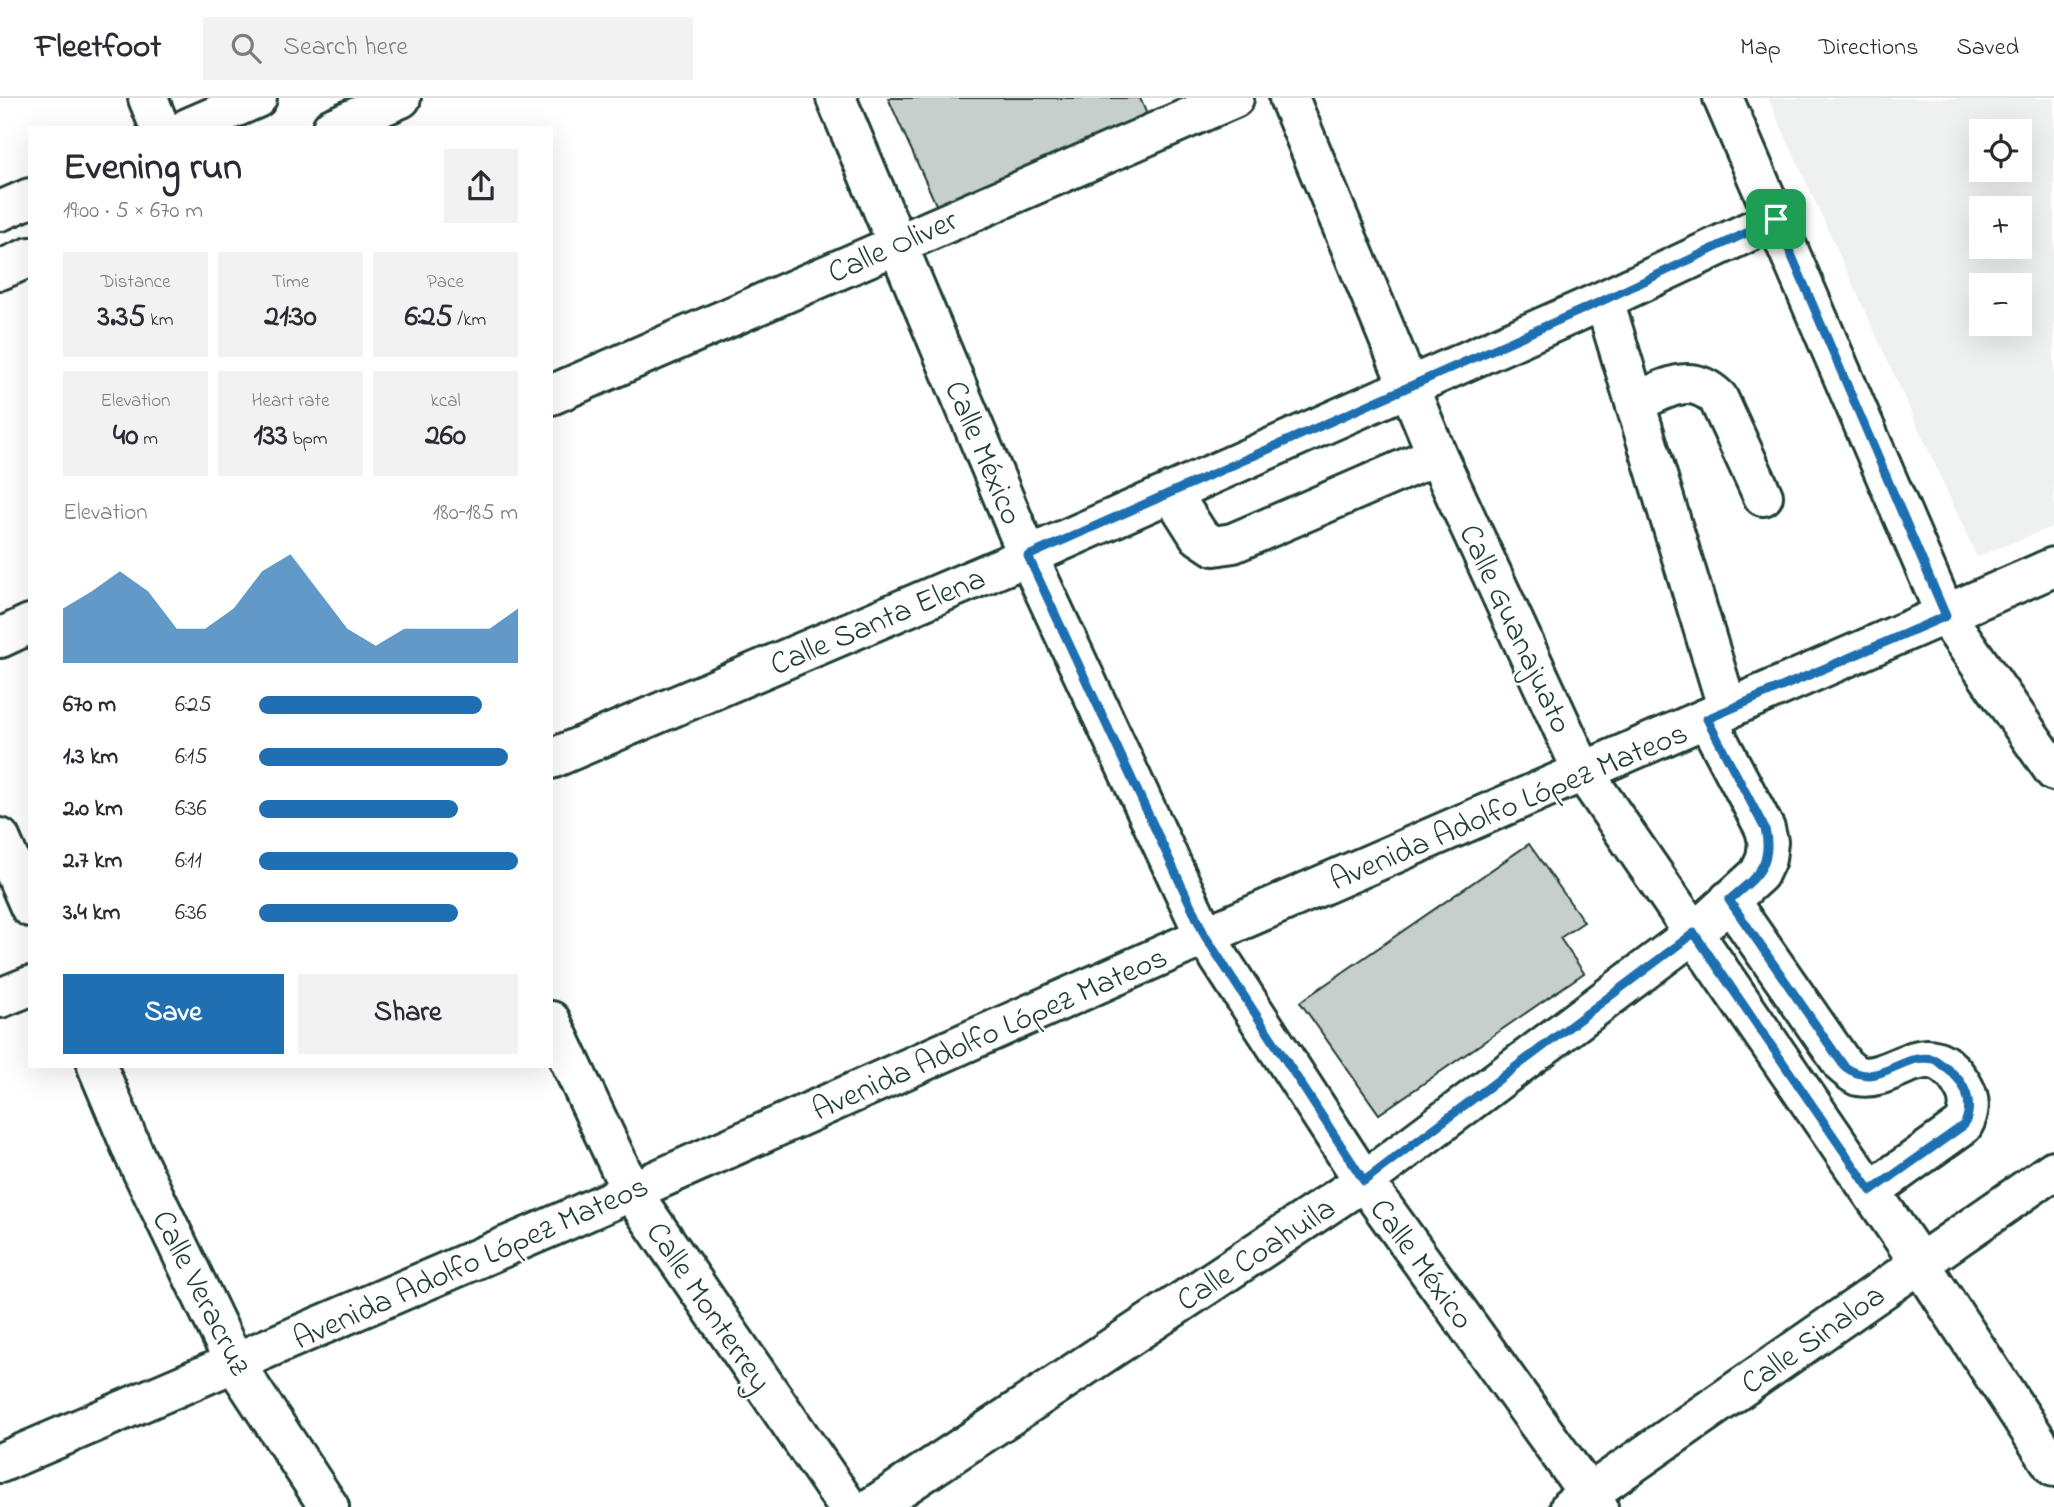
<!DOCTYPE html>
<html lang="en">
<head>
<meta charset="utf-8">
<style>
  body { margin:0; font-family:"Indie Flower",sans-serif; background:#f2f2f3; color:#2b2b33; height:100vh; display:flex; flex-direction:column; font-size:26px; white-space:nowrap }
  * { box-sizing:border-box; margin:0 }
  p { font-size:23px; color:#7c7c81 }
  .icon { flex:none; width:38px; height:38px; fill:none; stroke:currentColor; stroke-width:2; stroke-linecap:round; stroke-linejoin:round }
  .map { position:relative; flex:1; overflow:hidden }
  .drawer { position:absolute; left:28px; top:28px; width:525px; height:942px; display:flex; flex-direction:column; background:#fff; border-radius:0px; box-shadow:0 7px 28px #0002 }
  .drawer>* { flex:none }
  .buttons { position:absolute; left:1969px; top:21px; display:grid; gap:14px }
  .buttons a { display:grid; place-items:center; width:63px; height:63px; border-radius:0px; background:#fff; box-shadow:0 7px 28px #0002; font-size:35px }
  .pin { position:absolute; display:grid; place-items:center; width:60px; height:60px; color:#fff; margin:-30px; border-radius:14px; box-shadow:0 4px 10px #0006 }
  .round { display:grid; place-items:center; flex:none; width:74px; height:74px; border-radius:0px; background:#f2f2f3 }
  .headline { display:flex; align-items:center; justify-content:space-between; height:119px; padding:0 35px }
  h1 { font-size:38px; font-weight:700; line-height:52px }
  .figures { display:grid; grid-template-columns:repeat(3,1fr); gap:10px; height:119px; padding:7px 35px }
  .figures div { display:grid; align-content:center; border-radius:0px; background:#f2f2f3; text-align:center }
  .figures b { font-size:30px; font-weight:700 }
  .figures small { font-size:19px; font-weight:400 }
  .figures p { font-size:19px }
  .chart { height:196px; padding:14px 35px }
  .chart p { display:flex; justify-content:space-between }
  .chart svg { width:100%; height:126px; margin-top:7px; fill:#1f6fb2; opacity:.7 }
  .cta { display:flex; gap:14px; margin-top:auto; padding:14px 35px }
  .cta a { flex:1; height:80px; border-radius:0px; background:#1f6fb2; color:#fff; font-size:28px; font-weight:700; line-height:80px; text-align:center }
  .cta a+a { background:#f2f2f3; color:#2b2b33 }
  ul { padding:0 35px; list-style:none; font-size:23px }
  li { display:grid; grid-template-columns:112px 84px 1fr; align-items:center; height:52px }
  li i { height:18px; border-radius:9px; background:#1f6fb2 }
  header { display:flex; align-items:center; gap:42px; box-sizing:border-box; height:98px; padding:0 35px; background:#fff; border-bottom:2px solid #e1e1e2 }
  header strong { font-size:33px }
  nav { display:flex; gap:38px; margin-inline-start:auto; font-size:24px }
  .search { width:490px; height:63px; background:#f2f2f3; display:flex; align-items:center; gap:18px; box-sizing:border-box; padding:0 24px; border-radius:0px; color:#7c7c81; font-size:26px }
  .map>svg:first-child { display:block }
</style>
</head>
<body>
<header>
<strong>Fleetfoot</strong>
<div class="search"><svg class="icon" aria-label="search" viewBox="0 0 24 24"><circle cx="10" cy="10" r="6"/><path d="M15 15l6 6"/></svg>Search here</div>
<nav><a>Map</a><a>Directions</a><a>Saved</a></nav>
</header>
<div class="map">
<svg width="2054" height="1409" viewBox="0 0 2054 1409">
  <rect width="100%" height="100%" fill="#fff"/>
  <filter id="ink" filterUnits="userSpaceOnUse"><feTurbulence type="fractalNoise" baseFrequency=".0143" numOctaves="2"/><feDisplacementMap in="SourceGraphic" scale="14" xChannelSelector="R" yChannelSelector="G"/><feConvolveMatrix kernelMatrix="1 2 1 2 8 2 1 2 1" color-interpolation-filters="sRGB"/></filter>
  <g filter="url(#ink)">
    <!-- built -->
    <path fill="#eef1f0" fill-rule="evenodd" d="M1768 0H2054V428L1977 459ZM1981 33H2020V72H1981ZM1981 110H2020V149H1981ZM1981 187H2020V226H1981Z"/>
    <!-- building -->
    <path fill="#c7cfcc" stroke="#1f3d34" stroke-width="2" d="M888 0H1140L1148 19 938 111Z
      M1529 746 1584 824 1560 840 1584 875 1379 1016 1300 904Z"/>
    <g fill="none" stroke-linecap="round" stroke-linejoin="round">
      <!-- minor casing -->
      <g stroke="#1f3d34" stroke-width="44">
        <path id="minor" d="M148 0 160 30
          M836 0 1028 458 1205 838 1364 1083 1598 1409
          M1289 0 1437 357 1582 672 1920 1165 2054 1369
          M1723 0 1946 518 2054 673
          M1604 202 1728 612
          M551 297 1234 0
          M1635 305C1665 291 1690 273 1718 300L1763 398
          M1171 394 1199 438 1214 448 1233 445 1437 357
          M0 540 30 526
          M551 661 1028 458 1604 202 1776 121
          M0 740 30 809
          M1729 802 1844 968C1848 971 1853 976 1858 978 1895 986 1930 928 1964 990 1971 1002 1970 1015 1963 1027L1871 1093
          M0 900 30 888
          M551 923 631 1093 848 1409
          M97 968 134 1056 235 1266 329 1409
          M0 1365 565 1123 1205 838 2054 469
          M872 1409 1364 1083 1694 835 1759 776 1766 761 1768 744 1765 731 1707 621
          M1570 1409 2054 1072"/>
      </g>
      <!-- major casing -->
      <g stroke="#1f3d34" stroke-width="44">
        <path id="major" d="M188 30 257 0
          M332 30 401 0
          M0 113 30 100
          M0 172 30 159"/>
      </g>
      <!-- minor -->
      <use href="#minor" stroke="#fff" stroke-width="38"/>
      <!-- major -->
      <use href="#major" stroke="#fff" stroke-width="38"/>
    </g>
  </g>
  <g fill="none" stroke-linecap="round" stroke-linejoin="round" filter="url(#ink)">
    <!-- route casing -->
    <g stroke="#fff" stroke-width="14">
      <path id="route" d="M1776 121 1946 518 1707 621 1765 731C1774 768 1754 781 1729 802L1844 968C1878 994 1899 954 1933 961 1937 962 1943 968 1946 970 1965 983 1975 1005 1964 1027L1871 1093 1694 835 1364 1083 1205 838 1028 458 1604 202Z"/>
    </g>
    <!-- route -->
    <use href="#route" stroke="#1f6fb2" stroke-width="9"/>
  </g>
  <g text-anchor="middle" stroke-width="5" stroke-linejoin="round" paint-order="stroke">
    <!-- street labels -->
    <g font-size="32" fill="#1f3d34" stroke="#fff">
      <text transform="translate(892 147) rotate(-24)" y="11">Calle Oliver</text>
      <text transform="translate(985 354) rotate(67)" y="11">Calle México</text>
      <text transform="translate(877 522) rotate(-23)" y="11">Calle Santa Elena</text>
      <text transform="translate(1517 530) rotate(65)" y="11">Calle Guanajuato</text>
      <text transform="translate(1508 707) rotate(-23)" y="11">Avenida Adolfo López Mateos</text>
      <text transform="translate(989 934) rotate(-24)" y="11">Avenida Adolfo López Mateos</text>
      <text transform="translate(1255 1155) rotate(-33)" y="11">Calle Coahuila</text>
      <text transform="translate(470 1163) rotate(-24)" y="11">Avenida Adolfo López Mateos</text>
      <text transform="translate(1423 1165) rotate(54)" y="11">Calle México</text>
      <text transform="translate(203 1194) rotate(63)" y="11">Calle Veracruz</text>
      <text transform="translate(710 1208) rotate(56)" y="11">Calle Monterrey</text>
      <text transform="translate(1812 1240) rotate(-35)" y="11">Calle Sinaloa</text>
    </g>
  </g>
</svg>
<div class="buttons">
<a><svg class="icon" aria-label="locate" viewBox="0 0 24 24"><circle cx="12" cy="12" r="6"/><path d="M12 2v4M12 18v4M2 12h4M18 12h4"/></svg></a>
<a>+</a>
<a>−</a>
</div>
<div class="pin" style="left:1776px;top:121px;background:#1e9e55"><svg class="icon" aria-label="arrive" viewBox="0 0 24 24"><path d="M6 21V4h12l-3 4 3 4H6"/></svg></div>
<section class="drawer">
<div class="headline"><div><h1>Evening run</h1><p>19:00 · 5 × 670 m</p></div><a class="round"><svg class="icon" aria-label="share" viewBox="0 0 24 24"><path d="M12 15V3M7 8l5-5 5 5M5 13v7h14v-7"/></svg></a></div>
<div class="figures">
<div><p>Distance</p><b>3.35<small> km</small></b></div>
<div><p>Time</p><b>21:30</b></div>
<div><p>Pace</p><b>6:25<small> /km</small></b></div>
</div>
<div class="figures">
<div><p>Elevation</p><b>40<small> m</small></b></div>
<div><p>Heart rate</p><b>133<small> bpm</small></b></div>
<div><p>kcal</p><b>260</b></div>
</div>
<div class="chart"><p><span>Elevation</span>180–185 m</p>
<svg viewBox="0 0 160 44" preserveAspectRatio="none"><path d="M0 44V25L10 19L20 12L30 19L40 32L50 32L60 25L70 12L80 6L90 19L100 32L110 38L120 32L130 32L140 32L150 32L160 25V44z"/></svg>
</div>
<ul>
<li><b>670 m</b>6:25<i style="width:86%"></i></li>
<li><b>1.3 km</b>6:15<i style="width:96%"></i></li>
<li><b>2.0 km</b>6:36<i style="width:77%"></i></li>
<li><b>2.7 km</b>6:11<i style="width:100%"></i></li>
<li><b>3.4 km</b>6:36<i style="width:77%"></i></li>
</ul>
<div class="cta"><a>Save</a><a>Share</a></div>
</section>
</div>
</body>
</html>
